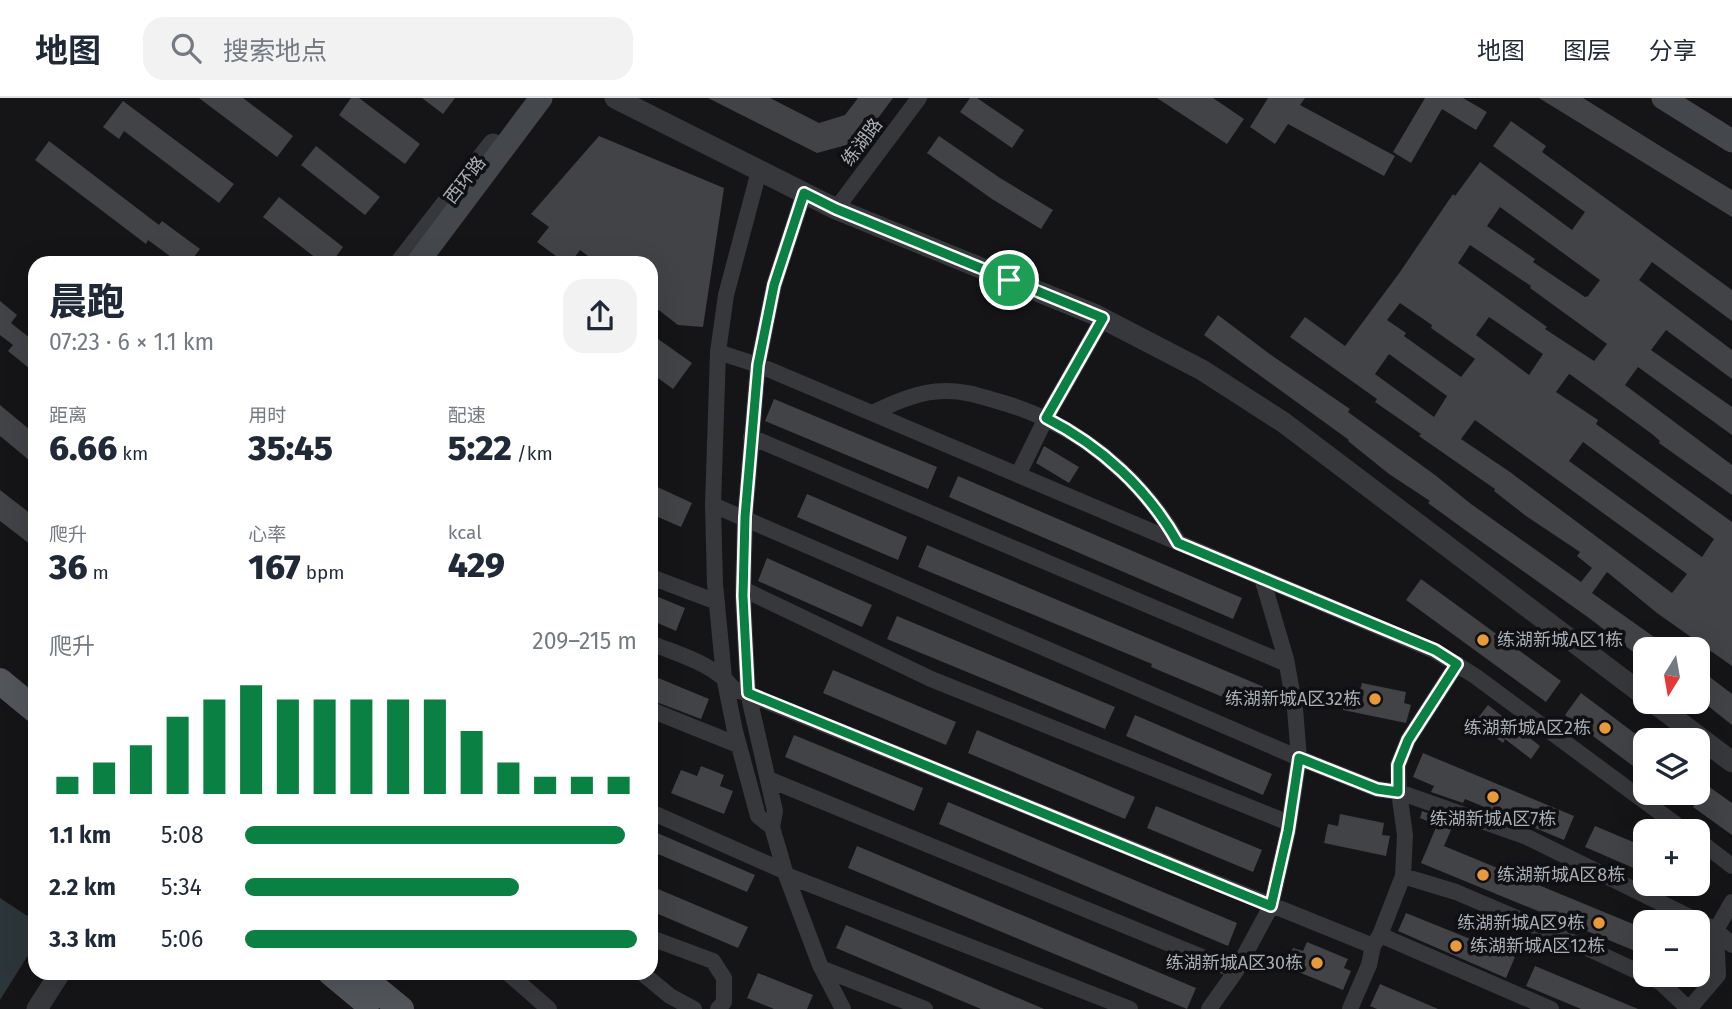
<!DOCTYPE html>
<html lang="zh">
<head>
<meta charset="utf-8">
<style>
  body { margin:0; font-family:"Fira Sans","Noto Sans SC",sans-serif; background:#f2f2f3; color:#1f2937; height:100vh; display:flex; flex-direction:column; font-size:26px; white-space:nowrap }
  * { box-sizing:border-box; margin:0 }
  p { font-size:23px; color:#747a83 }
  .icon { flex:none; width:38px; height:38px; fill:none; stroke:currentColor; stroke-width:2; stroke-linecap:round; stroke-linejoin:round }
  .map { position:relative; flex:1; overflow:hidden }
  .side { position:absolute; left:28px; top:158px; width:630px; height:724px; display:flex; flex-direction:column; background:#fff; border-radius:21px; box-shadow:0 7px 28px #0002 }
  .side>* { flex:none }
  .needle { width:46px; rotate:191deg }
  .tools { position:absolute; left:1633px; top:539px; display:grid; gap:14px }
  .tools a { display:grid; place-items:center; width:77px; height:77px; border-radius:14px; background:#fff; box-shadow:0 7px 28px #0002; font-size:35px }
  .pin { position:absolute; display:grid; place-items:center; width:60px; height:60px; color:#fff; margin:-30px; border:4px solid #fff; border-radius:50%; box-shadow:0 2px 7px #0007 }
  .round { display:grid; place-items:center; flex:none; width:74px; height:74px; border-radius:21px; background:#f2f2f3 }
  .head { display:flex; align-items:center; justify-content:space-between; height:119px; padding:0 21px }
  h1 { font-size:38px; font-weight:800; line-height:52px }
  .stats { display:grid; grid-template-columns:repeat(3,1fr); gap:10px; height:119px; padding:7px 21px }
  .stats div { display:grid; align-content:center }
  .stats b { font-size:35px; font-weight:800 }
  .stats small { font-size:19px; font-weight:400 }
  .stats p { font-size:19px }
  .chart { height:196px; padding:14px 21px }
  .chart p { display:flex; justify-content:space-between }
  .chart svg { width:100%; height:126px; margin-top:7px; stroke:#0b8043; stroke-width:6 }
  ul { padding:0 21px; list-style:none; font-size:23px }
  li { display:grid; grid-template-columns:112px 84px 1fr; align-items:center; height:52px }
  li i { height:18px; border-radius:9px; background:#0b8043 }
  header { display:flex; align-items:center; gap:42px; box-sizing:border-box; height:98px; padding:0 35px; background:#fff; border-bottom:2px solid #e0e1e3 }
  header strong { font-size:33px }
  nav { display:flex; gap:38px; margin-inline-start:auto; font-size:24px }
  .search { width:490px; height:63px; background:#f2f2f3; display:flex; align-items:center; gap:18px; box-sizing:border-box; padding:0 24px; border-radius:21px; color:#747a83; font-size:26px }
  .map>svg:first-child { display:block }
</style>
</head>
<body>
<header>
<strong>地图</strong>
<div class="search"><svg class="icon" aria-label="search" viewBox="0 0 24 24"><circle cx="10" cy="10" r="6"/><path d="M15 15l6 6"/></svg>搜索地点</div>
<nav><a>地图</a><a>图层</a><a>分享</a></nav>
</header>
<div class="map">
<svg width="1732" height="911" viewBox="0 0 1732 911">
  <rect width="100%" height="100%" fill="#151517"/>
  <!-- water -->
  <path fill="#2c353a" d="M0 800 35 823V846L0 902Z"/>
  <!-- building -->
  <path fill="#414346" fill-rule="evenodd" d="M199 0H243L293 38 277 59Z
    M351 0H359L420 46 405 66 339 17Z
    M422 0H455L443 16Z
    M708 0H770L819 25 845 17 858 0H893L861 43 817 55Z
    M970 0H977L1024 32 1012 50 960 14Z
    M1157 0H1213L1244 21 1227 46Z
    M1268 0H1305L1300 7 1395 58 1384 78 1288 26 1275 46 1250 29Z
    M1425 0H1463L1487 14 1476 32 1442 11 1411 65 1393 54Z
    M1539 0H1583L1673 56 1732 92V119Z
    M123 3 234 86 219 105 124 33 119 41 103 29Z
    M1511 23 1546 48 1542 54 1732 192V223L1652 164 1639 182 1732 252V281L1666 232 1651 252 1732 309V337L1638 269 1625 287 1732 367V397L1659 345 1660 343 1652 336 1571 277 1569 276 1556 294 1598 322 1596 326 1732 424V568L1657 515 1607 474 1592 495 1671 551H1645V563L1589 520 1465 432 1428 405 1430 403 1389 376 1348 343 1349 342 1204 237 1218 217 1271 257 1350 311 1348 314 1435 377 1471 406 1581 484 1592 470 1577 458 1580 454 1526 418 1494 393 1495 391 1419 338 1421 336 1375 304 1377 301 1290 239 1305 219 1345 248 1400 174 1453 96 1455 98 1480 64 1572 132 1585 114 1493 48ZM1500 109 1600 182 1588 198 1585 199 1533 164 1535 161 1487 128ZM1470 147 1531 188 1530 190 1607 246 1594 263 1545 231 1547 229 1458 165ZM1400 205 1432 227 1431 230 1475 261 1461 279 1404 238 1406 235 1387 222ZM1489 219 1543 256 1529 277 1476 237ZM1389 256 1447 298 1434 319 1375 276ZM1475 322 1687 476 1672 495 1510 374 1461 341ZM1583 344 1714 441 1702 459 1569 363Z
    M599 38 724 90 703 229 678 227 651 206V164H596L580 152 571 164H564L537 144 549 129 531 116Z
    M939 38 1000 80 1053 112 1041 131 992 101 927 55Z
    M49 43 159 127 162 123 200 151 190 164H178L148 142 146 146 35 62Z
    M316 48 380 99 365 117 301 67Z
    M279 99 343 149 332 164H321L263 119Z
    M0 203 17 217 11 225 35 244V275L8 253 13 247 0 237Z
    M651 236 692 265 673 291 651 275Z
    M774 301 937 369 928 391 765 323Z
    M0 307 35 336V367L0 338Z
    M1044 348 1079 369 1069 385 1036 365Z
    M958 378 1242 500 1233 521 949 399Z
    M651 386 692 405 681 429 651 416Z
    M0 392 35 419V450L0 423Z
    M807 396 907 439 898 462 797 419Z
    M927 447 1264 589 1254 612 1151 569 1152 566 918 469Z
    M767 460 872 507 862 529 758 483Z
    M1421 481 1561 583 1546 604 1406 502Z
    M651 496 685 510 676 533 651 522Z
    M897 518 1115 609 1105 631 887 541Z
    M1698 570 1732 596V627L1698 600Z
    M833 572 956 624 946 647 823 595Z
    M651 577 709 601 701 621 651 602Z
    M1362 585 1406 594 1404 605 1411 607 1406 625 1343 612 1346 594 1359 596Z
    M1581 595 1645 643V677L1565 617Z
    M1488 607 1540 648 1531 661 1505 641 1503 645 1475 624Z
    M1135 617 1272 676 1263 697 1126 638Z
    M977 632 1135 699 1125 721 968 655Z
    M794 637 923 690 914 713 785 659Z
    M1423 655 1574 718 1564 742 1465 701 1463 705 1431 694 1434 688 1413 679Z
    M701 668 724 677 720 688 733 693 724 716 671 695 681 672 697 678Z
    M1708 688 1732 705V737L1693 709Z
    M948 704 1237 825 1228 848 939 726Z
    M1156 708 1262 752 1253 774 1147 730Z
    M1422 713 1454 725 1444 748 1645 831V857L1421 765 1437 727 1420 720Z
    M1340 716 1384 725 1382 737 1390 738 1386 758 1324 745 1328 726 1338 728Z
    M1595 728 1645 749V775L1585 749Z
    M655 734 755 777 747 794 651 753V743Z
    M857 748 1196 890 1187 911 848 770Z
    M651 788 748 829 738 850 651 813Z
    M1406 815 1515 859 1506 880 1398 833Z
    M846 827 1044 911H981L836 850Z
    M1307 844 1348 861 1344 870 1351 873 1343 892 1286 869 1293 850 1303 853Z
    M1535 868 1638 911H1581L1526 888Z
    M758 875 813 897 807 911H774L747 900Z
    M1380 886 1438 911H1377L1370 908Z"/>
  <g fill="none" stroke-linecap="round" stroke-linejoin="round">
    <!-- minor -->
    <path stroke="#36383b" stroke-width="16" d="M759 73 726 197 718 254 713 407 715 486 724 579 735 633 758 718 772 729
      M804 95 774 187 758 267 745 419 743 498 748 595 775 713 772 729 786 777 820 867 843 911
      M836 111 919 0
      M718 254 758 267 1435 553 1475 578 1685 733
      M872 315C894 305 919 293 944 293 961 292 980 298 997 303 1074 324 1138 375 1179 445
      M751 339 1287 566
      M1018 377 1046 320 1103 220
      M713 407 1299 660 1377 691 1399 694 1527 739 1716 832 1732 847
      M651 479 717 504
      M743 491 931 581 1289 725
      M651 545C679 557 713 565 733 590L1373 848
      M651 612 738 647
      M768 681 1236 873
      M651 714 784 773
      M1698 742 1732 768
      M786 777 1130 911
      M1403 778 1456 794 1598 855 1660 884 1689 911
      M1380 837 1551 911
      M651 840 713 863 724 880V904L718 911
      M823 871 925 911
      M508 875 549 911
      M642 875 670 898 694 911
      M1209 911 1236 873 1271 808 1288 733 1299 660 1295 611 1286 561 1262 480
      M1350 911 1369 867 1373 848 1380 837 1403 778 1405 737 1399 694 1398 667 1408 642 1457 566
      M1689 911 1718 877 1716 832 1732 804"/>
    <!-- tertiary -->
    <path stroke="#36383b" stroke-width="21" d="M615 0 836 111 1096 217 1202 272 1283 324 1645 598
      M401 164 493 46
      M1653 604 1732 664
      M37 911 60 875"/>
    <!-- secondary -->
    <path stroke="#44474b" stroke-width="23" d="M1663 0 1732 43
      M418 164 541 0"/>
    <!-- primary -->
    <path stroke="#52555a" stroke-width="26" d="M0 583 35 612
      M331 875 367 905
      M357 875 401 911"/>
  </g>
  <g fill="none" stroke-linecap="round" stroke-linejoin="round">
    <!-- route casing -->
    <g stroke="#fff" stroke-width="14">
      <path id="route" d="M804 95 836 111 1103 220 1046 320C1101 348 1148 391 1178 445L1435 552 1457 566 1408 642 1398 667V694L1377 691 1299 660 1288 733 1271 808 748 595 743 498 745 419 758 267 774 187Z"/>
    </g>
    <!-- route -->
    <use href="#route" stroke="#0b8043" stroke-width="9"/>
  </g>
  <!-- markers -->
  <g fill="#e8993b" stroke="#101012" stroke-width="2.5">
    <circle cx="1483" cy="542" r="7"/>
    <circle cx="1375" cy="601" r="7"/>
    <circle cx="1605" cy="630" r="7"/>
    <circle cx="1493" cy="699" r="7"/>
    <circle cx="1483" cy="777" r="7"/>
    <circle cx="1599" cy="825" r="7"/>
    <circle cx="1456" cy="848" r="7"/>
    <circle cx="1317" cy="865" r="7"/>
  </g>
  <g text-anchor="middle" stroke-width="7" stroke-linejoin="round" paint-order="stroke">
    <!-- street labels -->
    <g font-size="18" fill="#a7aeb6" stroke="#101012">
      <text transform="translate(862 44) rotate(-53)" y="6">练湖路</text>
      <text transform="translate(465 82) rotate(-52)" y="6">西环路</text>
    </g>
    <!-- poi labels -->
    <g font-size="18" fill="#a7aeb6" stroke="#101012" text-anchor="end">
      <text x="1497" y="548" text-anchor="start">练湖新城A区1栋</text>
      <text x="1361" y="607">练湖新城A区32栋</text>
      <text x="1591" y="636">练湖新城A区2栋</text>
      <text x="1493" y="727" text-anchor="middle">练湖新城A区7栋</text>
      <text x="1497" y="783" text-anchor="start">练湖新城A区8栋</text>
      <text x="1585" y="831">练湖新城A区9栋</text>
      <text x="1470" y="854" text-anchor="start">练湖新城A区12栋</text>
      <text x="1303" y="871">练湖新城A区30栋</text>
    </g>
  </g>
</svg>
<div class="tools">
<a><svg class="needle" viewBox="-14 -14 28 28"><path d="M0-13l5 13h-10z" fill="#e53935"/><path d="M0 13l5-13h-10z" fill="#747a83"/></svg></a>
<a><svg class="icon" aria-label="layers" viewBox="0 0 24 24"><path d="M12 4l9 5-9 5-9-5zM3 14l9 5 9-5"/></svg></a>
<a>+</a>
<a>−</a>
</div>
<div class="pin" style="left:1009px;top:182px;background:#1e9e55"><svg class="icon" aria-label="arrive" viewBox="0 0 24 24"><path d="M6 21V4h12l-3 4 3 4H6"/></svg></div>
<section class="side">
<div class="head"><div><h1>晨跑</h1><p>07:23 · 6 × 1.1 km</p></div><a class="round"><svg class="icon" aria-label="share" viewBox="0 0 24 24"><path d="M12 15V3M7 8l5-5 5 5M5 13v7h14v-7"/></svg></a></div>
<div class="stats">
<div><p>距离</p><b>6.66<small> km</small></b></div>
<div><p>用时</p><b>35:45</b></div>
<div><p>配速</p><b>5:22<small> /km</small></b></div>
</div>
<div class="stats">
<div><p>爬升</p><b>36<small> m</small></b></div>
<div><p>心率</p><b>167<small> bpm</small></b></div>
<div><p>kcal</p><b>429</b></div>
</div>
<div class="chart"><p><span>爬升</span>209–215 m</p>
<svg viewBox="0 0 160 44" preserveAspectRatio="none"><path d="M5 44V38M15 44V33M25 44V27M35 44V17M45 44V11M55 44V6M65 44V11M75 44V11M85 44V11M95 44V11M105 44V11M115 44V22M125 44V33M135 44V38M145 44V38M155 44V38"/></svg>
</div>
<ul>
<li><b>1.1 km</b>5:08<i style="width:97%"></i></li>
<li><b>2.2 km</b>5:34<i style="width:70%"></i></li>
<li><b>3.3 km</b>5:06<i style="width:100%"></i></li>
</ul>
</section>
</div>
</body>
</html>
